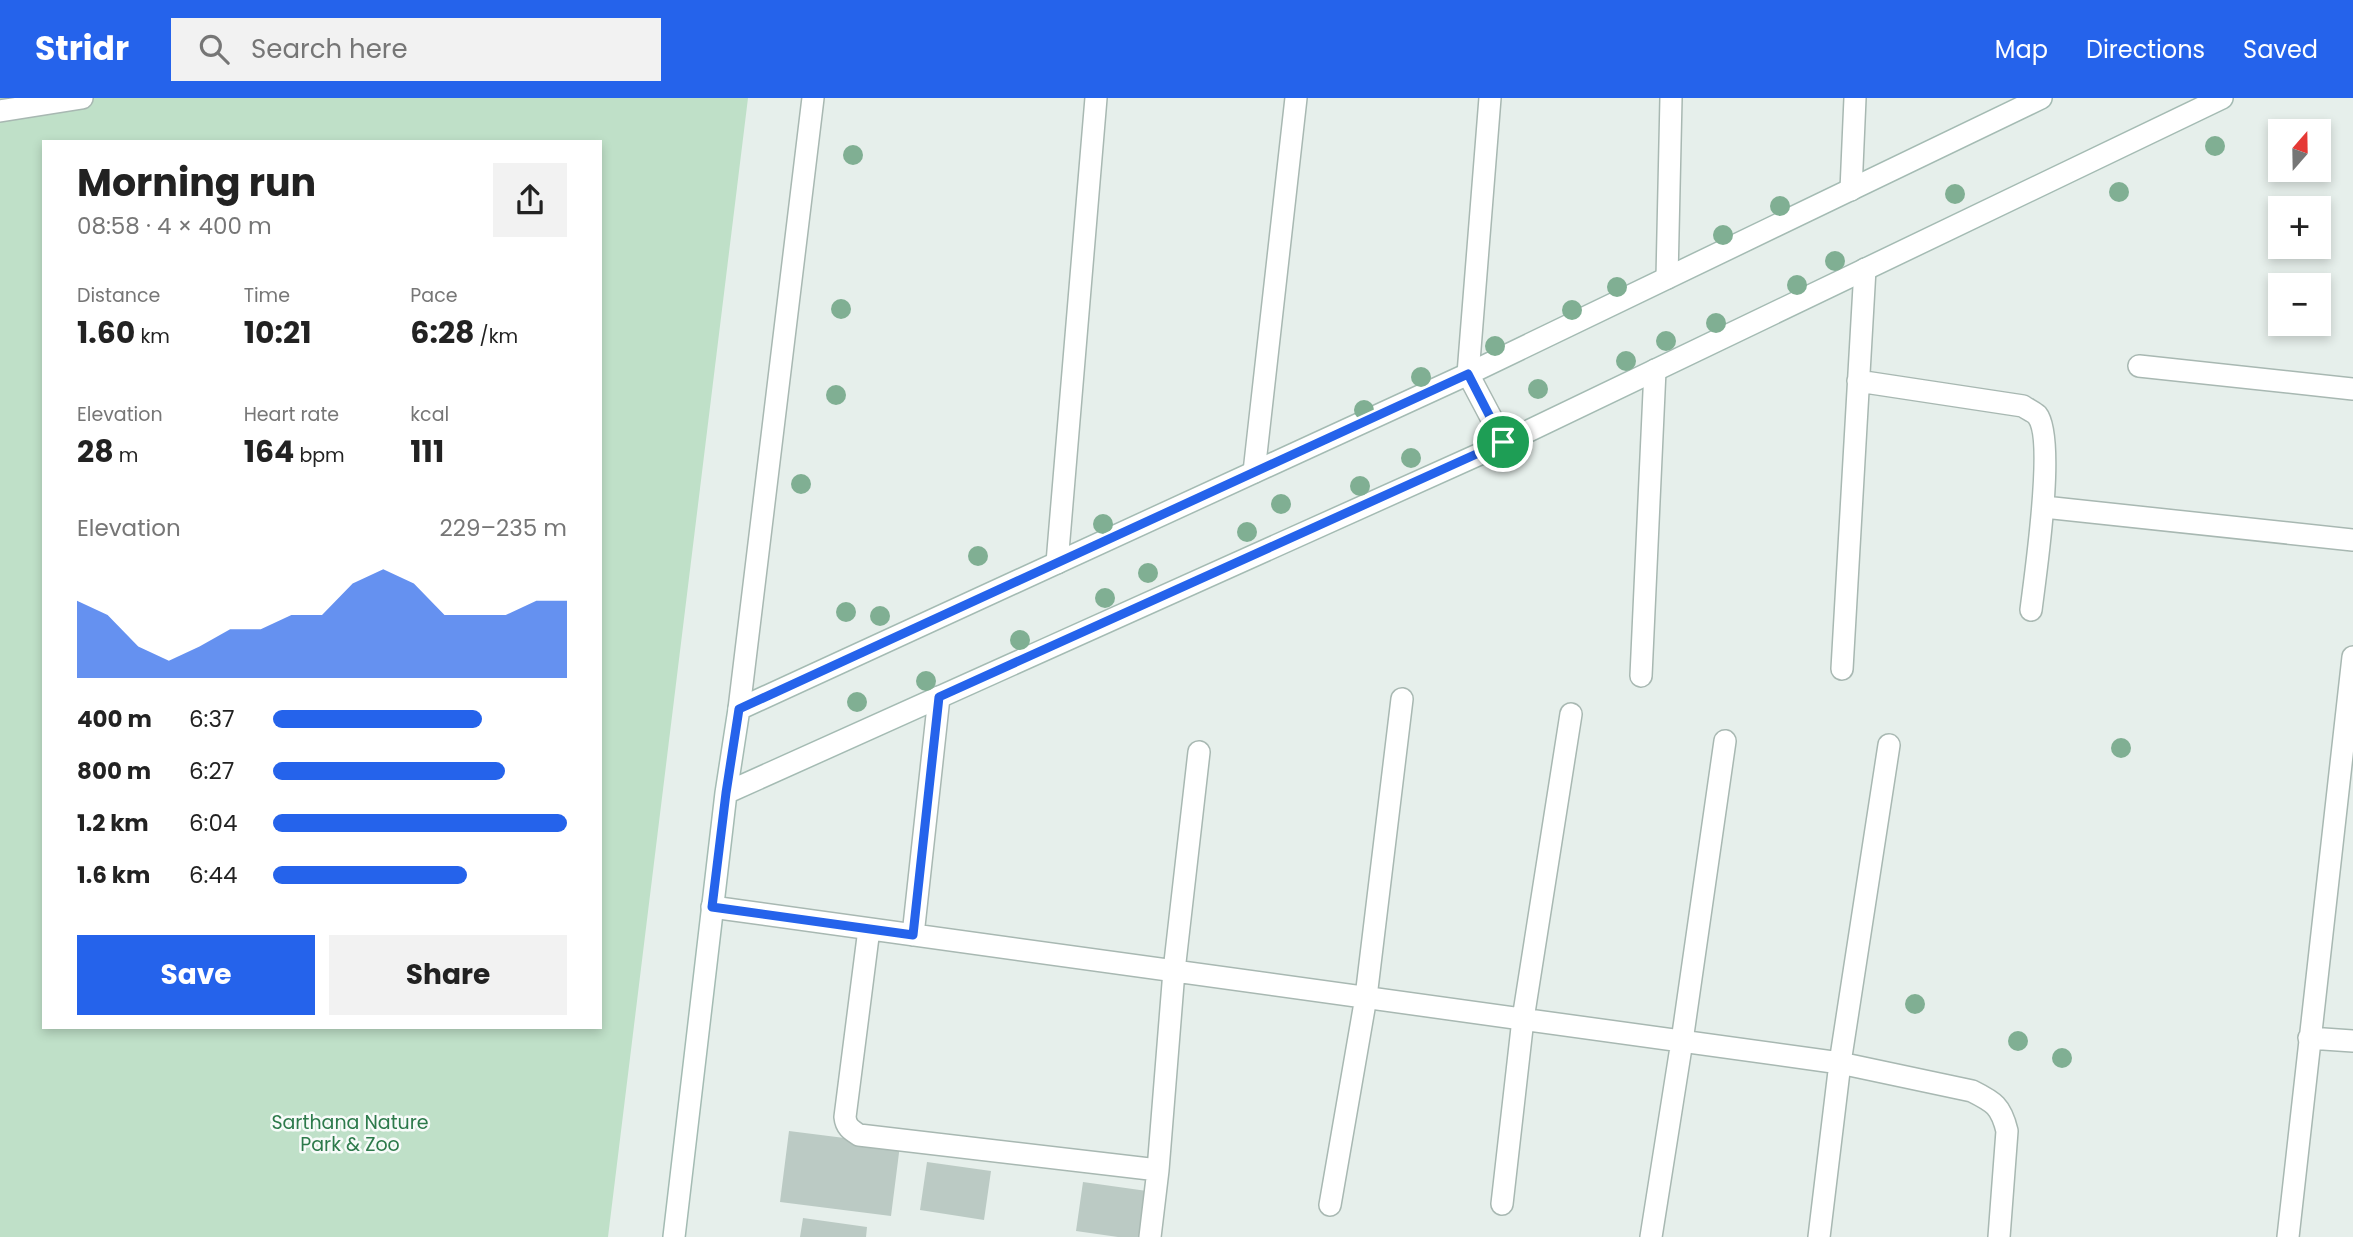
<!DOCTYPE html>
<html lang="en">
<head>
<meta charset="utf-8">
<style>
  body { margin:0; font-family:Poppins,sans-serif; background:#f2f2f2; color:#222; height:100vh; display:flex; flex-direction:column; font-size:26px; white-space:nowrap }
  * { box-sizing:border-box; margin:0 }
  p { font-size:23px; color:#767676 }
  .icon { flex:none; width:38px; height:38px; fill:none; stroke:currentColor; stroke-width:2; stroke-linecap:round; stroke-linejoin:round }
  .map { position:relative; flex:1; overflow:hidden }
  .sheet { position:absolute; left:42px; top:42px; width:560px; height:889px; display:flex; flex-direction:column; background:#fff; border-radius:0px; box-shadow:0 4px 10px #0003 }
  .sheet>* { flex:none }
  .needle { width:46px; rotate:20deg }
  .fabs { position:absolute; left:2268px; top:21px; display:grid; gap:14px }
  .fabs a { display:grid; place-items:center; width:63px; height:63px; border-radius:0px; background:#fff; box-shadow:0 4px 10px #0003; font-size:35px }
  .pin { position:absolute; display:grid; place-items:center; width:60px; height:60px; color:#fff; margin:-30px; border:4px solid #fff; border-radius:50%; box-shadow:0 2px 7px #0007 }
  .round { display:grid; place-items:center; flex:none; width:74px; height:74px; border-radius:0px; background:#f2f2f2 }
  .headline { display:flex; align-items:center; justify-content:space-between; height:119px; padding:0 35px }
  h1 { font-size:38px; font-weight:700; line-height:52px }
  .stats { display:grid; grid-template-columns:repeat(3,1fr); gap:10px; height:119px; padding:7px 35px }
  .stats div { display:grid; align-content:center }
  .stats b { font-size:30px; font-weight:700 }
  .stats small { font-size:19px; font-weight:400 }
  .stats p { font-size:19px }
  .chart { height:196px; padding:14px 35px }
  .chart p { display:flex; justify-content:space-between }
  .chart svg { width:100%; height:126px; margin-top:7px; fill:#2563eb; opacity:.7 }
  .primary-button { display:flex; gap:14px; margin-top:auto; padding:14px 35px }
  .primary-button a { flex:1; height:80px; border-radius:0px; background:#2563eb; color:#fff; font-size:28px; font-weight:700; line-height:80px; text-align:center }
  .primary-button a+a { background:#f2f2f2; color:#222 }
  ul { padding:0 35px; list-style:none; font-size:23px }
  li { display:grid; grid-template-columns:112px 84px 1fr; align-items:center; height:52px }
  li i { height:18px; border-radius:9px; background:#2563eb }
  header { display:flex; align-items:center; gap:42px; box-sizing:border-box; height:98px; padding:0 35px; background:#2563eb; color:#fff }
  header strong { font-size:33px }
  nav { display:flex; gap:38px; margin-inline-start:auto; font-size:24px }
  .search { width:490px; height:63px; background:#f2f2f2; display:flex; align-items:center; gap:18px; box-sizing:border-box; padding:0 24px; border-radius:0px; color:#767676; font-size:26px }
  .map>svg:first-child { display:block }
</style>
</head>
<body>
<header>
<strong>Stridr</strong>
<div class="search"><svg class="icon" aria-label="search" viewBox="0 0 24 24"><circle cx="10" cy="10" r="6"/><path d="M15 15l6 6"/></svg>Search here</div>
<nav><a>Map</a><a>Directions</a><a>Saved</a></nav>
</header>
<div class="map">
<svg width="2353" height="1139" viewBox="0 0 2353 1139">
  <rect width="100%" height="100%" fill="#e6efeb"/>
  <!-- green -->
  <path fill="#bfe0c8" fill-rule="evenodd" d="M0 0H748L608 1139H0ZM44 44H600V929H44Z"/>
  <!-- building -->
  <path fill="#bbcac4" d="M789 1033 900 1047 891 1118 780 1104Z
    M927 1064 991 1073 984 1122 920 1112Z
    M1083 1084 1147 1093 1140 1139H1118L1076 1133Z
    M803 1120 867 1129 866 1139H800Z"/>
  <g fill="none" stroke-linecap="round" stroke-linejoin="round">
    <!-- lane casing -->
    <g stroke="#a8b8b2" stroke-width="24">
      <path id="lane" d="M0 13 82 0"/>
    </g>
    <!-- street casing -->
    <g stroke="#a8b8b2" stroke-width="24">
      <path id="street" d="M1490 0 1468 276 1504 344
        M1851 92 1855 0
        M1667 180 1671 0
        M2139 268 2353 291
        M1858 283 2023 308C2027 311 2034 314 2037 317 2056 340 2035 479 2031 512
        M1254 374 1296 0
        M2044 409 2353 442
        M1057 465 1096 0
        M1842 571 1865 171
        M1641 578 1655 272
        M739 611 813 0
        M712 809 1840 965 1972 993C1994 1004 2001 1008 2007 1033L1999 1139
        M869 831 845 1019C846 1029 851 1032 859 1037L1158 1072
        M913 837 939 599
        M2309 940 2353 943
        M1502 1106 1523 921 1571 616
        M1330 1107 1366 899 1402 601
        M1150 1139 1158 1072 1174 873 1199 654
        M1651 1139 1682 943 1725 643
        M1819 1139 1840 965 1889 647
        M2288 1139 2353 559"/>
    </g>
    <!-- secondary casing -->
    <g stroke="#a4bbb3" stroke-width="24">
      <path id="secondary" d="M726 695 1491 351 2222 0
        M674 1139 726 695 739 611 1468 276 2041 0"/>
    </g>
    <!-- lane -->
    <use href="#lane" stroke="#fff" stroke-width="21"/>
    <!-- street -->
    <use href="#street" stroke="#fff" stroke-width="21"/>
    <!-- secondary -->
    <use href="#secondary" stroke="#fff" stroke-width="21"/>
  </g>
  <!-- trees -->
  <g fill="#80af93">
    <circle cx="2215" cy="48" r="10"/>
    <circle cx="853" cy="57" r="10"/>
    <circle cx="2119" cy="94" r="10"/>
    <circle cx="1955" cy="96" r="10"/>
    <circle cx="1780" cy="108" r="10"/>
    <circle cx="1723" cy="137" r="10"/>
    <circle cx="1835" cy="163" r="10"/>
    <circle cx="1797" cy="187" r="10"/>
    <circle cx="1617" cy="189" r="10"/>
    <circle cx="841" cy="211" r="10"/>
    <circle cx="1572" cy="212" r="10"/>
    <circle cx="1716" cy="225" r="10"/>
    <circle cx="1666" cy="243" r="10"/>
    <circle cx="1495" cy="248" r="10"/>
    <circle cx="1626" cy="263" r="10"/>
    <circle cx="1421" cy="279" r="10"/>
    <circle cx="1538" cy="291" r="10"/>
    <circle cx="836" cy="297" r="10"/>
    <circle cx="1364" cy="312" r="10"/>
    <circle cx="1411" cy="360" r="10"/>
    <circle cx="801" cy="386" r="10"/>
    <circle cx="1360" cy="388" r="10"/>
    <circle cx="1281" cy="406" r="10"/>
    <circle cx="1103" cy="426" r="10"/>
    <circle cx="1247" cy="434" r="10"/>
    <circle cx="978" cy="458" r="10"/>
    <circle cx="1148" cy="475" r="10"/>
    <circle cx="1105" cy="500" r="10"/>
    <circle cx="846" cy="514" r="10"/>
    <circle cx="880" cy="518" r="10"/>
    <circle cx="1020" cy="542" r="10"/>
    <circle cx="926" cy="583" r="10"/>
    <circle cx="857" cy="604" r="10"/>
    <circle cx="2121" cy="650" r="10"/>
    <circle cx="1915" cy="906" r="10"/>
    <circle cx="2018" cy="943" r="10"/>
    <circle cx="2062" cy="960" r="10"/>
  </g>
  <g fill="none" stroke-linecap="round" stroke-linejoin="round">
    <!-- route casing -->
    <g stroke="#fff" stroke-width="14">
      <path id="route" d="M1468 276 1503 344 939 599 913 837 712 809 726 695 739 611Z"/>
    </g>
    <!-- route -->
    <use href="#route" stroke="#2563eb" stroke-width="9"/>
  </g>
  <g text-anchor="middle" stroke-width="5" stroke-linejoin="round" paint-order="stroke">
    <!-- park labels -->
    <g font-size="19" fill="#2d7a4b" stroke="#f7fbf9">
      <text x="350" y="1031">Sarthana Nature<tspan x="350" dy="22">Park &amp; Zoo</tspan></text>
    </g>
  </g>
</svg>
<div class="fabs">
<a><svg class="needle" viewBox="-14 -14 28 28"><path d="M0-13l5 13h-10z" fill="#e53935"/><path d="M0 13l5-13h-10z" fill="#767676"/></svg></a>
<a>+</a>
<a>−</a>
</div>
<div class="pin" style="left:1503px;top:344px;background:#1e9e55"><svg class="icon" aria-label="arrive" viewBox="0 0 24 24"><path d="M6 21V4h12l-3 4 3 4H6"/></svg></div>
<section class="sheet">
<div class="headline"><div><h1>Morning run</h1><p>08:58 · 4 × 400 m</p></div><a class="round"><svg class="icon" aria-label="share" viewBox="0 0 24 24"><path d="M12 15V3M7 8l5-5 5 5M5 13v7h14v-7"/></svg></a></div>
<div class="stats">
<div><p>Distance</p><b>1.60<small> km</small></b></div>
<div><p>Time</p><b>10:21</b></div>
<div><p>Pace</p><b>6:28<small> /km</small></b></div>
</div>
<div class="stats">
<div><p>Elevation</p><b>28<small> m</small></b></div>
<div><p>Heart rate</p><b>164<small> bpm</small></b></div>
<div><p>kcal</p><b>111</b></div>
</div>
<div class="chart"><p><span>Elevation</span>229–235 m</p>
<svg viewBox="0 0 160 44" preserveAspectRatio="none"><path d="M0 44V17L10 22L20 33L30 38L40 33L50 27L60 27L70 22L80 22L90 11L100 6L110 11L120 22L130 22L140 22L150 17L160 17V44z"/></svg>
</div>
<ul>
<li><b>400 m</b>6:37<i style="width:71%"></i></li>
<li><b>800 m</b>6:27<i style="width:79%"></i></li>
<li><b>1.2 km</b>6:04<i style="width:100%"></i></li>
<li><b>1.6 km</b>6:44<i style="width:66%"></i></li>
</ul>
<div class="primary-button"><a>Save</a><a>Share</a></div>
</section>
</div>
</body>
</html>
